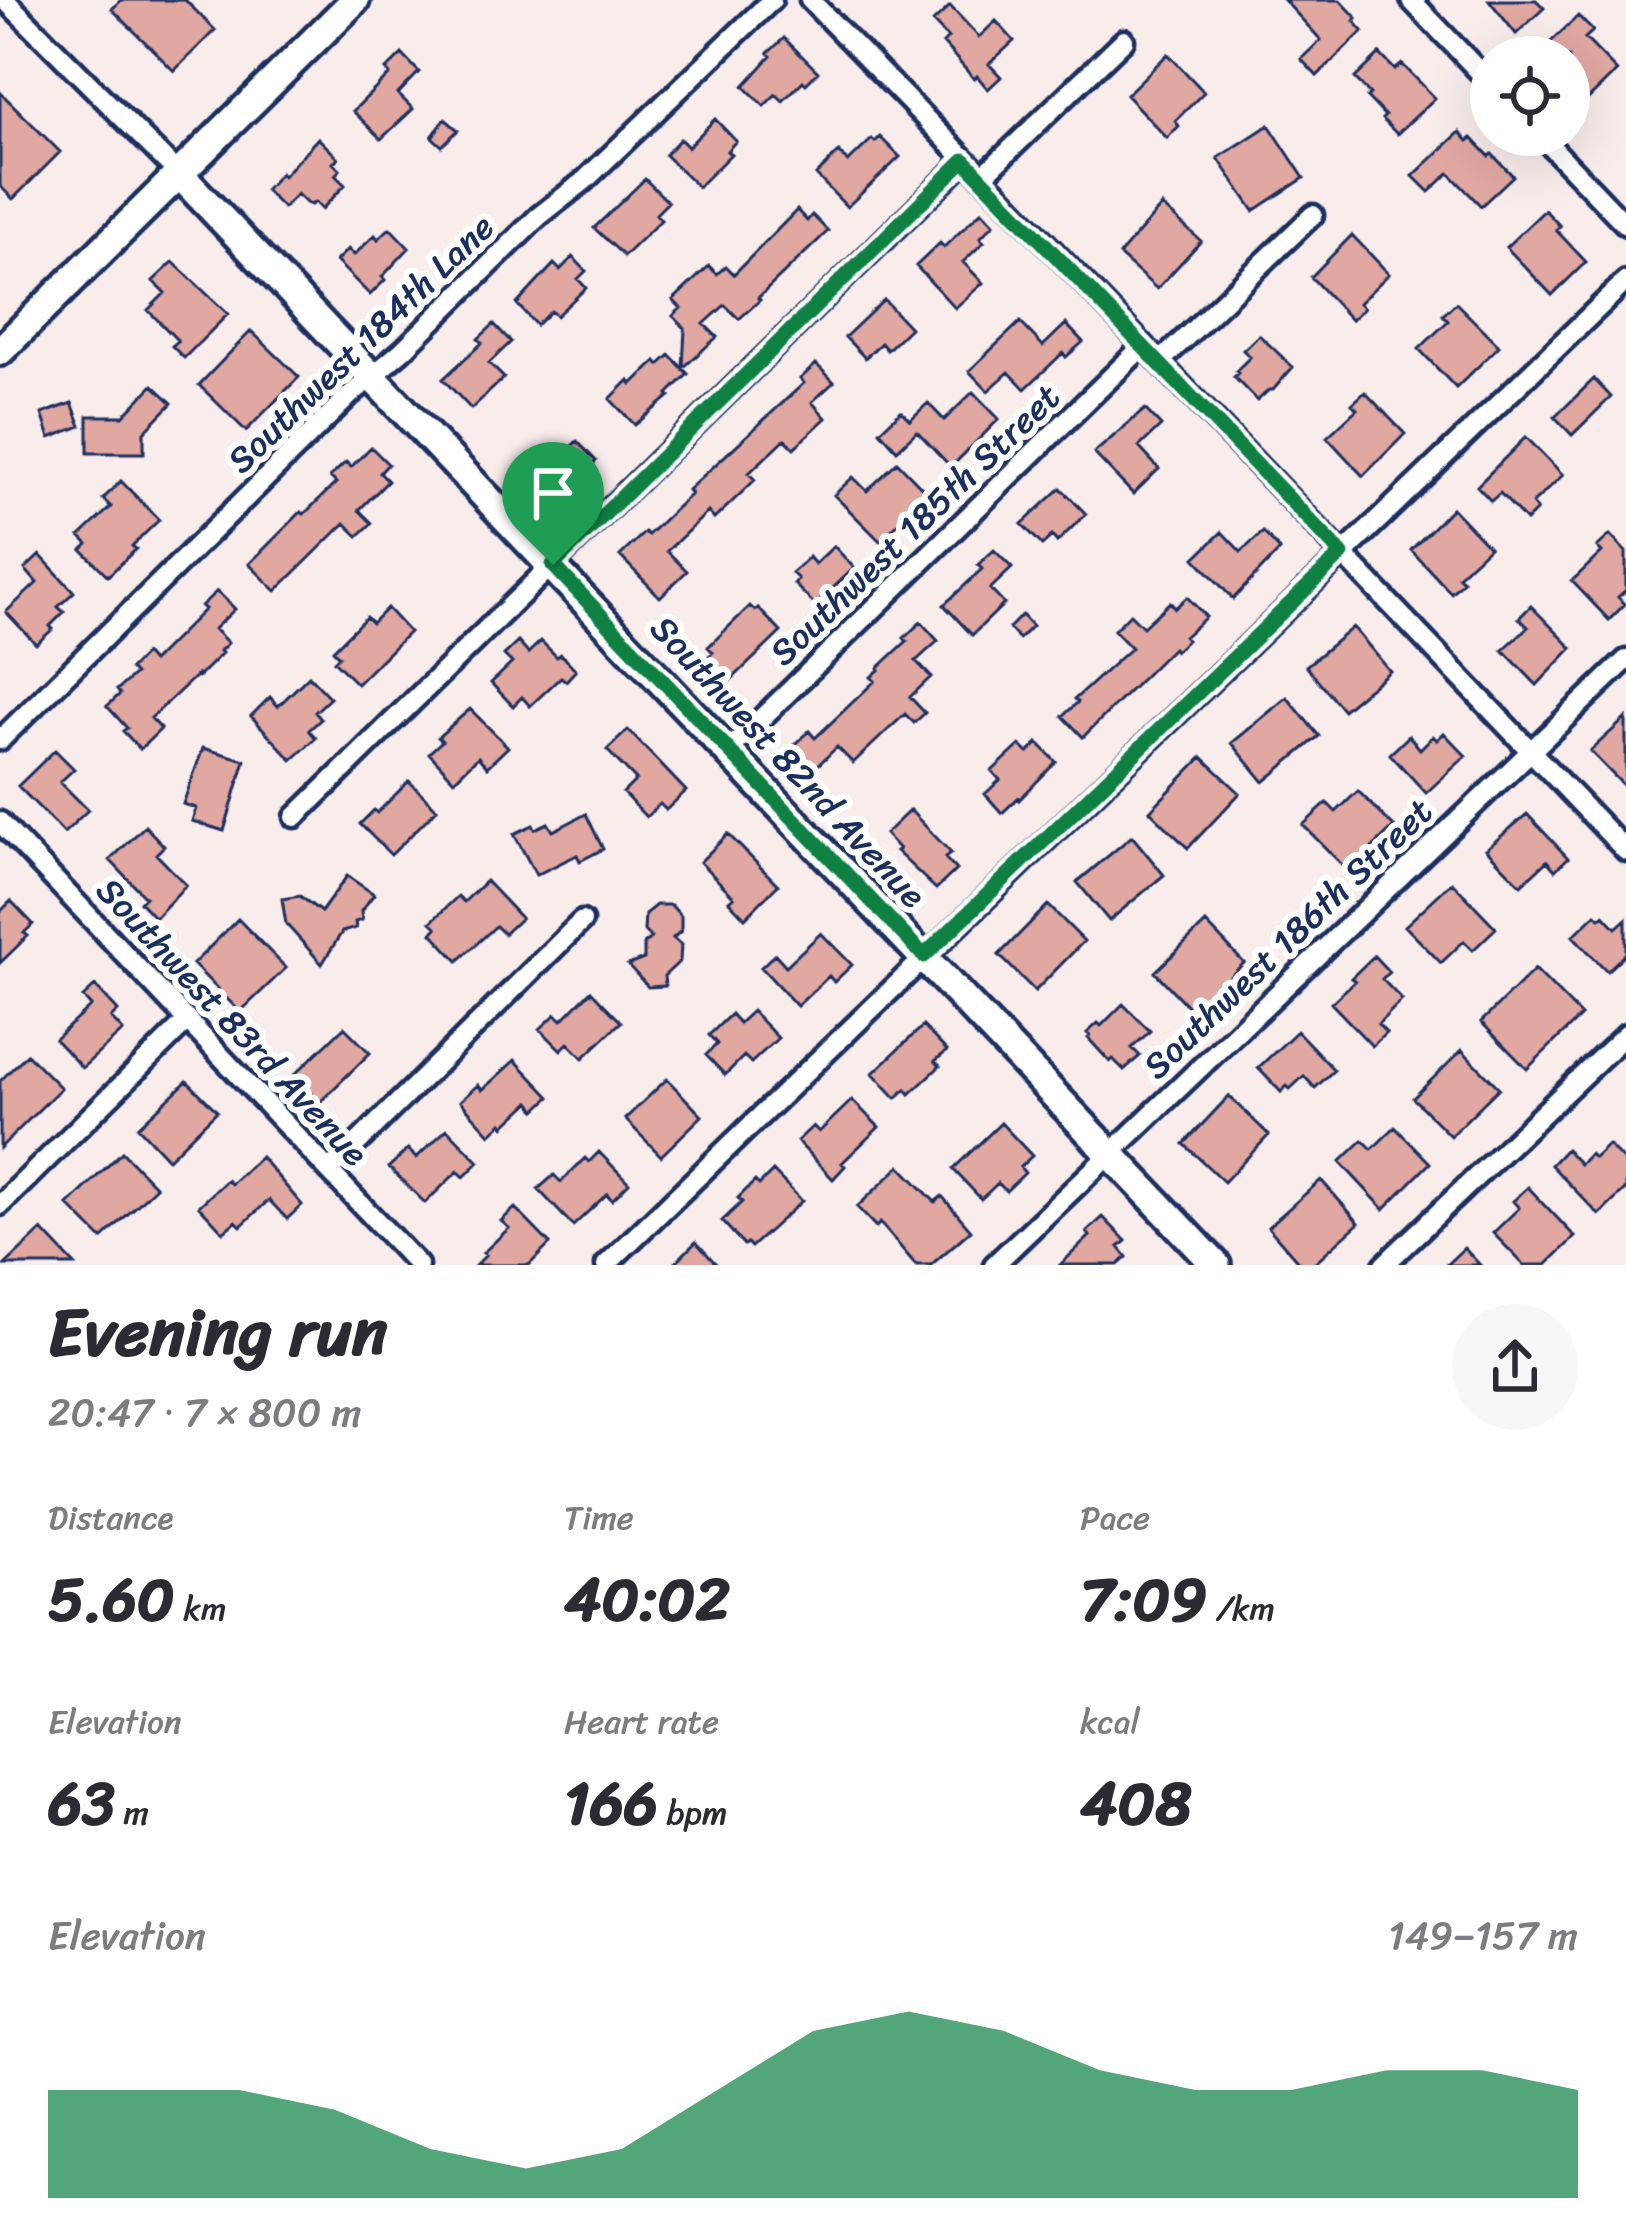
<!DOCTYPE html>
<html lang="en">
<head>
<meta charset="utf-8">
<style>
  body { margin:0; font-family:Sriracha,sans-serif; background:#f7f7f7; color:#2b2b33; height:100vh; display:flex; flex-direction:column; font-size:45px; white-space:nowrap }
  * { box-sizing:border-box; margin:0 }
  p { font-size:39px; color:#7c7c81 }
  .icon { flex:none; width:66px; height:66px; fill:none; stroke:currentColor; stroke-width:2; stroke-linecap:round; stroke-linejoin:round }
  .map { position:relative; height:1265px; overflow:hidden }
  .details { display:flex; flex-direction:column; background:#fff; flex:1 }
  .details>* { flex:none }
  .buttons { position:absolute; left:1470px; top:36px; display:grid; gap:24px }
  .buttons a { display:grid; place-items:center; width:120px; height:120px; border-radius:50%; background:#fff; box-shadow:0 12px 48px #0002; font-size:60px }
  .pin { position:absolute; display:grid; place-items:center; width:102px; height:102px; color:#fff; margin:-123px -51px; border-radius:50% 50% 50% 0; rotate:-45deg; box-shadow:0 0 12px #0007 }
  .pin .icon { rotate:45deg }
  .round { display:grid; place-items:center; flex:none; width:126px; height:126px; border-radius:63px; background:#f7f7f7 }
  .head { display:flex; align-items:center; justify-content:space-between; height:204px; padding:0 48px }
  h1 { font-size:66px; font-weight:700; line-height:90px }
  .metrics { display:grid; grid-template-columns:repeat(3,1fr); gap:18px; height:204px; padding:12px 48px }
  .metrics div { display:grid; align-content:center }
  .metrics b { font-size:60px; font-weight:700 }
  .metrics small { font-size:33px; font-weight:400 }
  .metrics p { font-size:33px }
  .chart { height:336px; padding:24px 48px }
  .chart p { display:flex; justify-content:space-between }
  .chart svg { width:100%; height:216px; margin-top:12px; fill:#0b8043; opacity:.7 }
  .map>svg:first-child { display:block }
</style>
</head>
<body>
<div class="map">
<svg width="1626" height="1265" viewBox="0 0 1626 1265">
  <rect width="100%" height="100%" fill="#f9edec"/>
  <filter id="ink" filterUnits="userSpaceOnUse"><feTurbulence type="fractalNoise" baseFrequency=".00833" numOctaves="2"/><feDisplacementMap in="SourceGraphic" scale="24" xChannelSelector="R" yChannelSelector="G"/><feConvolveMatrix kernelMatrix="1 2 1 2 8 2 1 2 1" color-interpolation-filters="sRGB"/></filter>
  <g filter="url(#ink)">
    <!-- building -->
    <path fill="#e1a7a1" stroke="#1b2f5e" stroke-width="3" d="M121 0H185L215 30 174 71 112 9Z
      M1284 0H1340L1357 18 1354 21 1363 31 1317 76 1301 59 1321 40Z
      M1489 0H1536L1544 8 1516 34Z
      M950 6 979 37 996 21 1014 41 989 64 1001 77 988 89 977 76 974 79 943 43 948 38 933 22Z
      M1578 16 1593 31 1585 38 1617 71 1587 100 1569 81V57H1535Z
      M784 38 818 72 806 84 803 81 783 101 776 94 764 106 744 86 771 56 768 53Z
      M402 54 419 72 398 94 413 109 381 139 353 111 390 74 386 70Z
      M1168 54 1204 92 1175 121 1179 126 1167 138 1126 95Z
      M1380 54 1395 70 1402 64 1435 98 1397 134 1382 119 1385 116 1367 97 1370 94 1355 78Z
      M0 92 60 152 13 199 0 186Z
      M445 119 458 130 442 146 432 137Z
      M715 119 736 141 727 151 731 154 698 187 665 155 680 139 688 147Z
      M1269 125 1304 178 1254 211 1218 158Z
      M1460 132 1468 141 1472 138 1489 156 1492 154 1513 176 1481 206 1449 173 1429 192 1413 176Z
      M880 137 900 157 847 207 816 175 839 152 848 162 872 139 875 142Z
      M318 138 338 158 333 163 340 170 335 175 345 185 322 209 315 202 311 205 306 203 297 194 283 208 265 190 281 173 283 176Z
      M645 179 668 202 656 214 661 220 624 256 594 228Z
      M1162 206 1201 241 1157 289 1119 255Z
      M797 210 807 221 812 215 828 231 758 298 760 300 739 319 725 305 704 324 717 337 683 368 685 328 673 316 681 308 673 300 709 266 717 274 726 266 734 274Z
      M1545 210 1560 226 1556 230 1586 262 1552 295 1506 247Z
      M982 211 994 224 980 238 984 242 963 262 983 283 955 308 916 266 940 243 944 247Z
      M390 228 409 248 382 277 385 280 370 295 336 261 348 249 354 255 375 235 378 239Z
      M1352 235 1389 274 1359 303 1364 308 1351 320 1311 277Z
      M573 257 586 271 578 279 586 288 556 316 551 311 536 325 517 304 554 264 560 270Z
      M173 262 228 314 184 358 172 346 178 341 148 310 165 293 153 281Z
      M884 300 910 328 887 350 881 343 865 358 845 337Z
      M1456 303 1499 346 1456 388 1419 349 1448 321 1443 315Z
      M1020 322 1043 346 1066 324 1083 342 1066 357 1063 353 1025 389 1009 372 988 391 969 371Z
      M494 324 511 342 489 363 504 378 471 409 443 379 482 343 478 339Z
      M251 331 299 377 246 431 199 385Z
      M1259 335 1293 367 1273 390H1269L1257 401 1234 377 1238 373 1236 371 1250 357 1243 350Z
      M670 355 688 374 668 394 670 396 635 425 610 399 629 380 632 384 656 361 659 365Z
      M816 364 834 382 812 402 826 418 794 448 785 439 749 473 755 480 714 519 708 512 667 551 687 571 660 597 620 556 645 532 648 535 691 494 688 490 804 383 800 379Z
      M1594 379 1611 397 1572 435 1555 417Z
      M153 385 172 403 144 432V453H88V416H123Z
      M973 392 999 419 951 467 917 431 897 450 880 431 901 411 910 420 928 403 944 420Z
      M1365 392 1405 434 1363 476 1327 437 1357 409 1352 404Z
      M72 403 81 426 50 438 42 414Z
      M1145 409 1161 426 1139 447 1159 469 1133 494 1094 453Z
      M1526 437 1563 475 1532 504 1537 510 1526 521 1500 493 1491 501 1477 486Z
      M577 441 596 461 560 500 540 479 544 475 537 467 552 452 558 459Z
      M371 447 388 464 380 473 388 481 359 510 372 523 358 536 345 523 276 591 249 564 301 512 304 514 336 483 330 477 346 462 351 467Z
      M897 462 928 494 880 541 834 495 853 477 867 491Z
      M121 481 159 520 132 546 136 549 108 576 82 550 88 544 80 536 111 507 103 499Z
      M1061 488 1086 514 1057 542 1052 536 1042 545 1022 524Z
      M1452 508 1489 547 1458 576 1463 581 1451 593 1411 550Z
      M1222 532 1241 552 1263 532 1280 550 1233 599 1195 558Z
      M1610 535 1626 552V590L1618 597 1625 604 1609 620 1572 581 1602 552 1597 547Z
      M834 546 854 568 815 605 794 584 798 579 792 573 809 557 815 564Z
      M994 550 1012 568 990 589 1004 604 972 635 944 605 982 569 978 565Z
      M40 555 74 592 58 607 64 612 50 626 53 629 36 644 6 612 37 583 25 569Z
      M217 591 235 609 214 629 228 643 220 651 222 653 198 677 197 675 151 718 161 729 140 749 123 731 127 728 107 706 120 694 117 690 135 674 130 669 145 654 152 662 205 609 201 606Z
      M1187 597 1206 617 1184 637 1187 640 1175 651 1173 648 1083 737 1063 716 1078 702 1075 699 1131 648 1114 630 1130 614 1143 627 1170 602 1175 608Z
      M750 606 755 611 758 608 781 632 730 681 707 658 713 652 708 647Z
      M1531 606 1572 648 1537 685 1503 650 1528 627 1519 618Z
      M387 608 409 632 357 684 334 661 339 656 333 650 366 617 372 623Z
      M1022 615 1032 626 1019 639 1009 628Z
      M921 622 938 641 916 661 931 677 910 697 925 713 914 723 905 714 853 763 837 747 814 769 793 747 809 731 815 738 875 681 871 677 879 670 878 668 907 641 904 638Z
      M1353 627 1390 671 1343 710 1306 666Z
      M541 641 557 657 561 654 576 670 566 681 561 677 530 706 522 697 513 706 491 683 512 663 504 655 518 642 528 653Z
      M309 676 330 698 315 712 321 719 309 730 316 738 292 760 251 716 270 697 278 706Z
      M1287 697 1319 736 1264 782 1232 743Z
      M470 709 508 747 487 767 478 757 454 780 429 753 442 741 438 737Z
      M1626 718V788L1590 751Z
      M628 730 686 791 666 810 660 804 646 817 623 793 636 780 607 750Z
      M1444 733 1466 756 1426 793 1390 754 1409 736 1420 749 1433 736 1437 740Z
      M1038 743 1056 762 1019 800 1018 798 1002 813 985 794 1000 780 992 771 1020 745 1028 753Z
      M203 748 245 760 224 831 192 821 196 808 183 804Z
      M55 750 74 769 60 782 88 810 64 833 18 786Z
      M1202 757 1240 793 1188 848 1150 811Z
      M409 781 437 809 391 855 360 824 374 810 377 813Z
      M1358 791 1394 827 1348 871 1303 825 1327 803 1336 812Z
      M910 810 951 853 945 858 956 870 936 889 896 851 899 849 885 834Z
      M586 814 603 849 580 861 577 855 536 875 514 834 533 825 535 829 548 823 553 831Z
      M1527 814 1568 858 1555 870 1547 861 1521 885 1486 849Z
      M145 826 164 846 156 854 186 885 155 918 140 902 145 897 110 860Z
      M728 834 778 885 745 918 729 901 734 897 700 862Z
      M1132 836 1164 875 1109 921 1077 882Z
      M347 876 374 894 361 911 362 920 355 922 356 928 342 932 322 964 286 924 282 899 300 896 321 912Z
      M486 881 521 918 504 934 496 926 458 961 432 933 437 928 431 922 458 896 464 902Z
      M1452 882 1496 928 1473 950 1464 941 1441 963 1405 926Z
      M11 901 33 924 24 933 28 936 0 963V912Z
      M656 905H671L681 916V931L673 938 681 945 680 961 664 976 665 986 648 987 628 965 644 959V944L651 938 644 931 645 914Z
      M1048 905 1084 941 1035 991 999 955Z
      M1596 914 1600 918 1604 915 1616 928 1626 919V953L1607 971 1573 936Z
      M238 919 286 968 240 1012 193 964Z
      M1206 923 1244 963 1193 1012 1155 972Z
      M821 933 852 965 834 982 829 976 797 1006 761 967 775 954 786 966Z
      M1374 956 1389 972 1382 979 1402 1000 1378 1024 1386 1033 1372 1046 1331 1003 1355 981 1351 978Z
      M1535 969 1581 1016 1527 1069 1481 1022Z
      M95 986 118 1011 111 1018 123 1031 82 1068 55 1039 91 1006 83 997Z
      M591 991 621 1022 583 1058 568 1043 561 1050 540 1029 556 1014 562 1020Z
      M1123 1004 1150 1031 1132 1048 1140 1056 1124 1070 1113 1059 1110 1062 1088 1038 1090 1036 1087 1033 1098 1023 1101 1026Z
      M752 1011 778 1038 751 1063 744 1056 725 1075 706 1055 717 1044 709 1035 731 1014 739 1023Z
      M923 1026 947 1051 935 1061 940 1066 910 1094 906 1089 896 1098 873 1073Z
      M344 1027 370 1053 320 1102 294 1075Z
      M1297 1031 1334 1070 1315 1088 1304 1076 1290 1089 1287 1086 1281 1092 1258 1068Z
      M1462 1050 1499 1088 1450 1136 1413 1098Z
      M27 1054 61 1088 0 1148V1081Z
      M515 1060 550 1097 536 1110 530 1102 504 1126 502 1123 490 1134 460 1101 478 1085 482 1090Z
      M667 1079 702 1116 661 1156 625 1119Z
      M187 1081 217 1111 168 1159 138 1127Z
      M1229 1096 1269 1135 1224 1182 1184 1144Z
      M852 1100 879 1127 842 1163 845 1166 833 1179 797 1141 813 1126 819 1132Z
      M1001 1123 1032 1156 1020 1167 1025 1173 1006 1191 998 1183 981 1199 953 1169Z
      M1395 1127 1430 1163 1384 1209 1340 1162 1363 1140 1372 1149Z
      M447 1129 479 1162 464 1177 458 1171 425 1203 389 1167 408 1149 416 1158Z
      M1608 1145 1626 1163V1189L1599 1215 1551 1165 1566 1149 1580 1164 1590 1154 1594 1158Z
      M122 1152 156 1187 102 1239 68 1205Z
      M599 1152 629 1183 612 1200 607 1194 573 1226 538 1189 554 1175 561 1182 585 1158 589 1162Z
      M261 1157 302 1205 287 1219 269 1200 241 1226 236 1221 223 1232 199 1206 227 1180 231 1184Z
      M900 1166 935 1202 942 1196 971 1230 931 1265H916L880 1223 876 1227 857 1207Z
      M773 1171 802 1201 751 1247 747 1243 744 1245 722 1221 742 1202 738 1198 755 1181 759 1185Z
      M1321 1180 1359 1223 1312 1265H1301L1268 1227Z
      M1528 1187 1575 1237 1546 1265H1524L1493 1233 1519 1208 1513 1201Z
      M515 1208 550 1244 529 1265H476L486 1255 483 1253 509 1228 501 1221Z
      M1103 1217 1126 1241 1119 1247 1127 1257 1118 1265H1060L1090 1236 1087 1232Z
      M42 1230 75 1265H5Z
      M696 1242 717 1265H673Z
      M1464 1248 1480 1265H1446Z"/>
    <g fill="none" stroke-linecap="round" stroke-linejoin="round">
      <!-- street casing -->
      <g stroke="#1b2f5e" stroke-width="27">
        <path id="street" d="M5 0 180 175
          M810 0 1003 198 1626 851
          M1411 0 1491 84
          M1540 135 1626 225
          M982 177 1124 40
          M1160 362 1313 215
          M0 740 349 396 403 350 538 217 584 181 772 0
          M729 750 1144 345
          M295 817 965 160
          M0 822 418 1265
          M329 1171 582 921
          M0 1205 188 1020
          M606 1265 1626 281
          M994 1265 1626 660
          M1384 1265 1626 1034"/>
      </g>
      <!-- secondary casing -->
      <g stroke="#1b2f5e" stroke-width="36">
        <path id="secondary" d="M180 175 1216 1265
          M0 351 355 0"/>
      </g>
      <!-- street -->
      <use href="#street" stroke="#fff" stroke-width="18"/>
      <!-- secondary -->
      <use href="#secondary" stroke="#fff" stroke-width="27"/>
    </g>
  </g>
  <g fill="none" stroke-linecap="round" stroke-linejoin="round" filter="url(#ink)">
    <!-- route casing -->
    <g stroke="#fff" stroke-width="24">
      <path id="route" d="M964 160 1342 554 924 956 553 565Z"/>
    </g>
    <!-- route -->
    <use href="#route" stroke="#0b8043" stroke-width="15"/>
  </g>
  <g text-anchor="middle" stroke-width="12" stroke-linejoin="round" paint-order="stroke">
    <!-- street labels -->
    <g font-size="36" fill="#1b2f5e" stroke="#fff">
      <text transform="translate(360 343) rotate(-44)" y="13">Southwest 184th Lane</text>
      <text transform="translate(914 524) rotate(-44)" y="13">Southwest 185th Street</text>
      <text transform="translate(789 761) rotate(47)" y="13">Southwest 82nd Avenue</text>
      <text transform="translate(1287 938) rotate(-44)" y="13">Southwest 186th Street</text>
      <text transform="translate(233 1021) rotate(47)" y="13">Southwest 83rd Avenue</text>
    </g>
  </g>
</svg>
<div class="buttons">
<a><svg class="icon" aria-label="locate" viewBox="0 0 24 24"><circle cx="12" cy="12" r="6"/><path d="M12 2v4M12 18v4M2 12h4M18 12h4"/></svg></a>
</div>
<div class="pin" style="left:553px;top:565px;background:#1e9e55"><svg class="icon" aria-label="arrive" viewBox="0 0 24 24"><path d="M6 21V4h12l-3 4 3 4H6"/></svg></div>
</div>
<section class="details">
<div class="head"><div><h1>Evening run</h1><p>20:47 · 7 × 800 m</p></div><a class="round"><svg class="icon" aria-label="share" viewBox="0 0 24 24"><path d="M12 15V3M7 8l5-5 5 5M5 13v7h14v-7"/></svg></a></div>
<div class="metrics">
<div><p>Distance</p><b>5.60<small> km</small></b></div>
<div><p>Time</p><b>40:02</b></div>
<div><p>Pace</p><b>7:09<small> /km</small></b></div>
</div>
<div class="metrics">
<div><p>Elevation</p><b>63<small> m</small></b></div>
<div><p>Heart rate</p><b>166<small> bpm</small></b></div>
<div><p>kcal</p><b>408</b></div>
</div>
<div class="chart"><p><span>Elevation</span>149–157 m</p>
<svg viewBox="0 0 160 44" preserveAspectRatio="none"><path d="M0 44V22L10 22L20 22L30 26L40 34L50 38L60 34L70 22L80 10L90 6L100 10L110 18L120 22L130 22L140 18L150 18L160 22V44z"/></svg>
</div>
</section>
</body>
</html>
